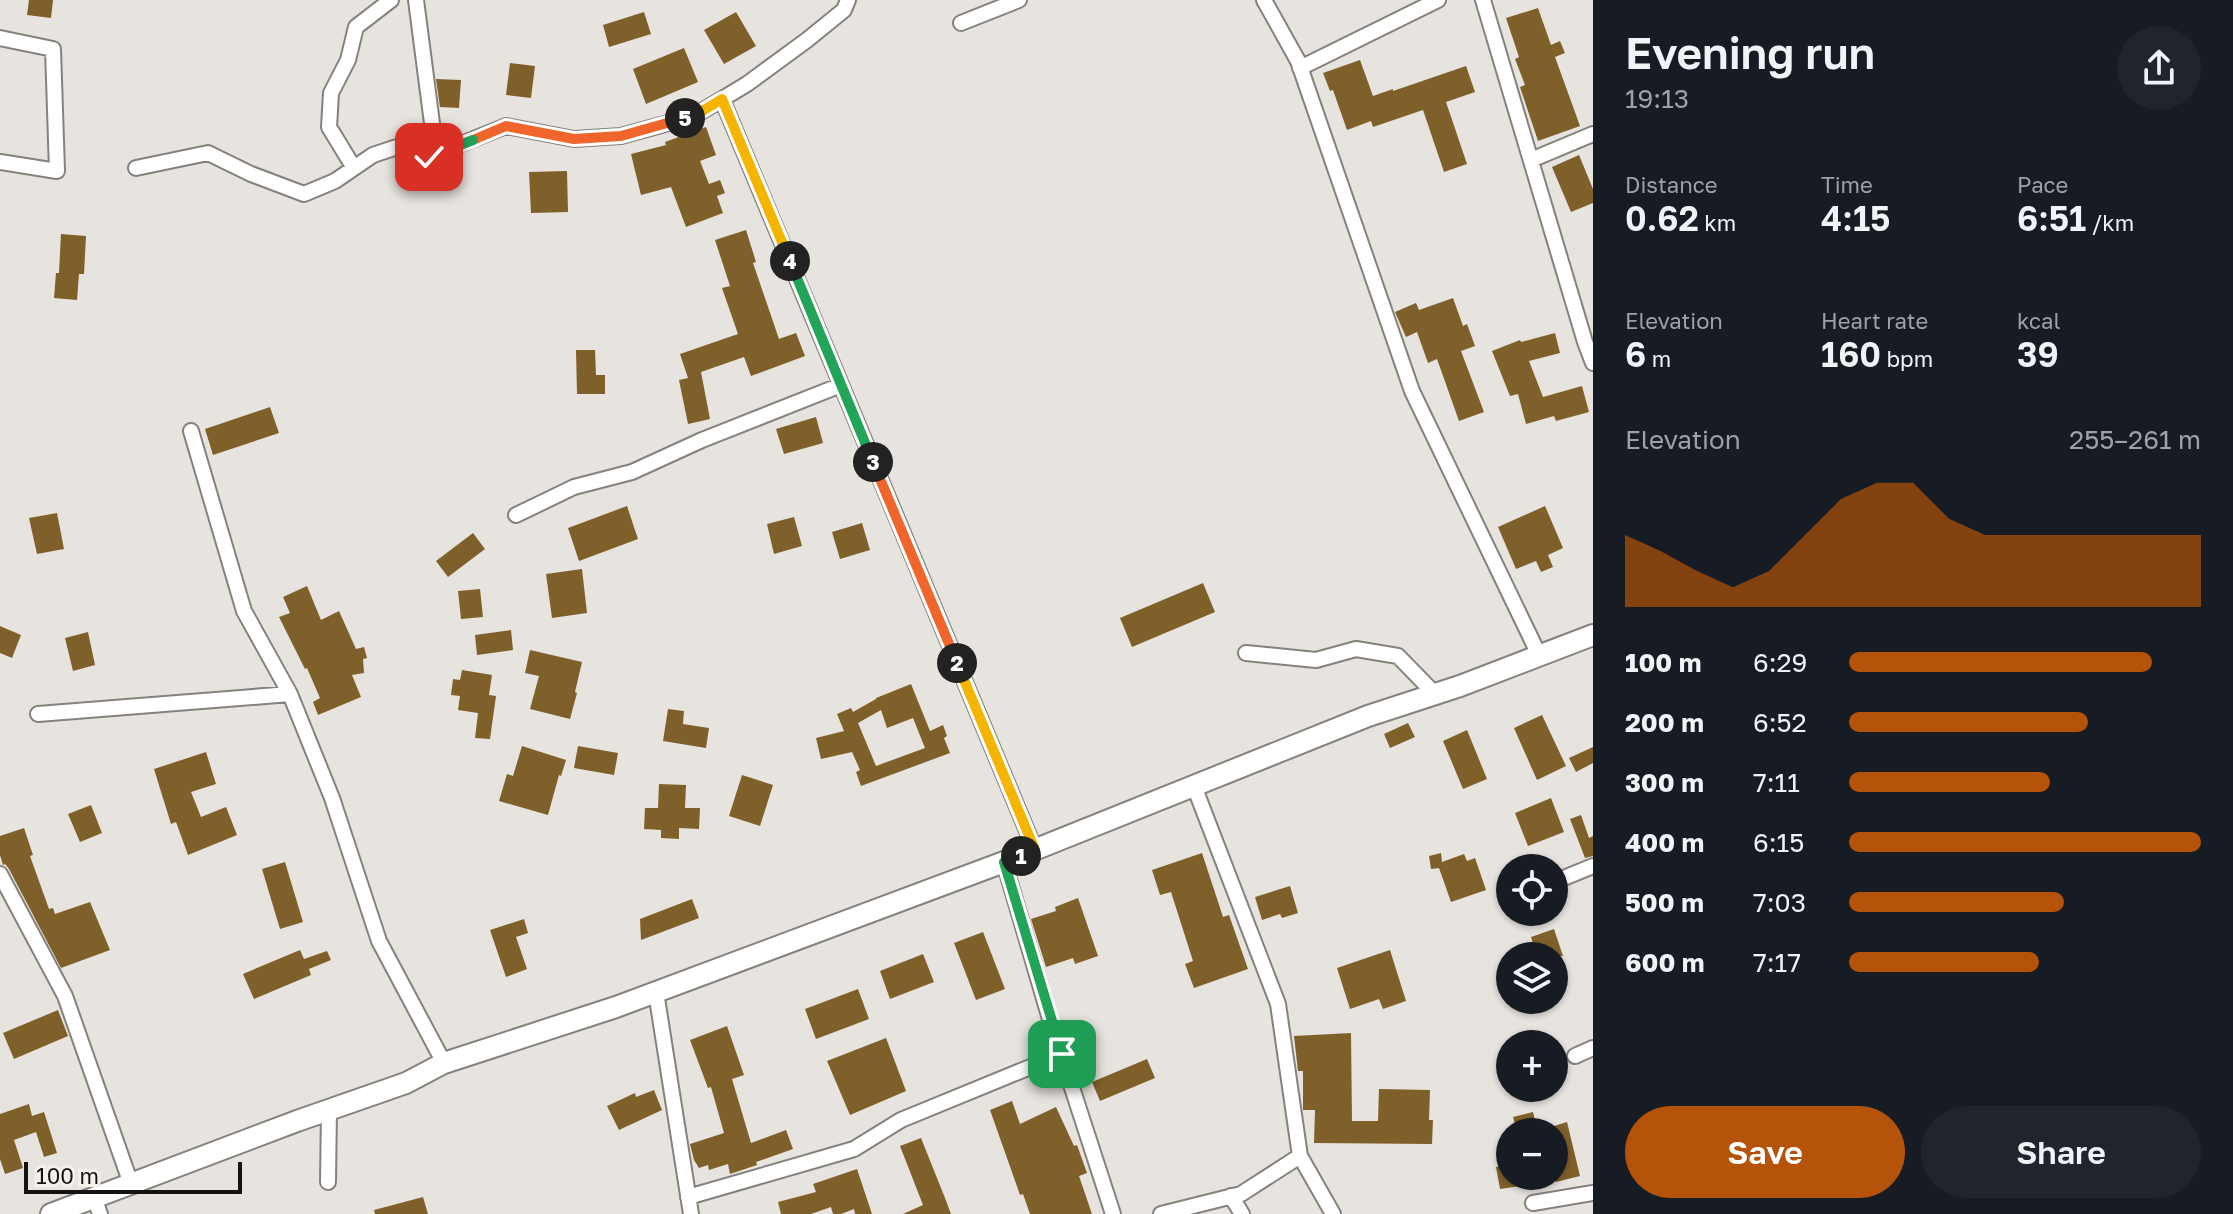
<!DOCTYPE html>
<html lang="en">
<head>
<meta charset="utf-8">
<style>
  body { margin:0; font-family:"Golos Text",sans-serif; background:#20242c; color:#f1f3f6; height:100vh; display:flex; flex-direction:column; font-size:30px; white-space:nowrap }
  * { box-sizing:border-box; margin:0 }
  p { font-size:26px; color:#9ea1a6 }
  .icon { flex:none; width:44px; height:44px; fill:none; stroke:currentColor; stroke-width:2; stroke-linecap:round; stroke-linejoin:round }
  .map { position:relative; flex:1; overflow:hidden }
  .drawer { display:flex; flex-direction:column; background:#171b24; width:640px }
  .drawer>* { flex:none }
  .fabs { position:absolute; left:1496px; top:854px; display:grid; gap:16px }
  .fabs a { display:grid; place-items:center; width:72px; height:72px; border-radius:50%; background:#171b24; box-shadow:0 2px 6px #0004; font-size:40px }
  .scale { position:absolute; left:24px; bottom:20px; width:218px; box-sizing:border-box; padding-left:8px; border:4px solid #141311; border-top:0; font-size:22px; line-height:28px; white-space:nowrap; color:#141311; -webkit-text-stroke:6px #f4f1eb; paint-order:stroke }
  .pin { position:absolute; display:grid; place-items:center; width:68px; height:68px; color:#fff; margin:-34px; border-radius:16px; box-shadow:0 4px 12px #0006 }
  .km { position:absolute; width:40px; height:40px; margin:-20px; border-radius:50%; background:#222; color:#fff; font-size:22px; line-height:40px; text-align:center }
  .round { display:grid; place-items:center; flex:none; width:84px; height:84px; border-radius:42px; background:#20242c }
  .head { display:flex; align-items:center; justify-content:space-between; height:136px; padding:0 32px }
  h1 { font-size:44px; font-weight:600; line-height:60px }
  .figures { display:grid; grid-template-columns:repeat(3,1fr); gap:12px; height:136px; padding:8px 32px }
  .figures div { display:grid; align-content:center }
  .figures b { font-size:34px; font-weight:600 }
  .figures small { font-size:22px; font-weight:400 }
  .figures p { font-size:22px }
  .chart { height:224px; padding:16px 32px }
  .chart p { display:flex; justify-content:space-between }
  .chart svg { width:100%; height:144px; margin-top:8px; fill:#b45309; opacity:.7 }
  .action { display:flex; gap:16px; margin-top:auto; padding:16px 32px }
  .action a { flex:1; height:92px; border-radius:48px; background:#b45309; color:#fff; font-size:32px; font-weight:600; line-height:92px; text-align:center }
  .action a+a { background:#20242c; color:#f1f3f6 }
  ul { padding:0 32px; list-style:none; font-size:26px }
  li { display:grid; grid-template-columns:128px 96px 1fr; align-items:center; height:60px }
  li i { height:20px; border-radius:10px; background:#b45309 }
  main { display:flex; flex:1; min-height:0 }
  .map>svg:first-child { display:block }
</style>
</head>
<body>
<main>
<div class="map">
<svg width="1593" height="1214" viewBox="0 0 1593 1214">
  <rect width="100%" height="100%" fill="#e7e3de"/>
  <!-- building -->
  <path fill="#80602a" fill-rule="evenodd" d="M29 0H53L51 18 27 15Z
    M1538 8 1551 45 1560 41 1565 53 1555 57 1580 126 1538 141 1520 87 1525 85 1515 59 1519 57 1506 18Z
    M644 12 651 34 609 47 603 25Z
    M736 12 756 46 724 64 704 30Z
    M684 48 698 82 646 104 633 69Z
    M1360 60 1373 96 1393 89V91L1466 66 1475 92 1446 102 1467 164 1444 172 1423 110 1373 127 1371 121 1347 130 1333 90 1330 91 1323 73Z
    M510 63 535 66 531 98 506 95Z
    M436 79 461 80 459 108 440 107Z
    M706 127 716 155 700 161 709 184 720 180 725 193 717 196 723 213 686 227 671 187 641 195 631 154 666 145 665 142Z
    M1579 155 1593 189V203L1571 212 1552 167Z
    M567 171 568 212 531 213 529 172Z
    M746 230 756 262 753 263 779 339 796 333 805 356 751 376 744 357 701 372 710 419 688 424 679 380 688 378 680 354 738 334 722 288 730 286 715 240Z
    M61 234 86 236 84 274H79L77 300 54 298 56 273H59Z
    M1453 298 1463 326 1467 324 1475 346 1461 351 1484 412 1459 421 1437 359 1428 363 1417 332 1406 337 1395 312 1416 303 1419 310Z
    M1555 333 1560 353 1529 361 1543 397 1582 386 1589 412 1556 421 1554 416 1526 424 1518 394 1510 396 1492 351 1520 340 1521 342Z
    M576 350H595L596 375H605V394H577Z
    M270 407 279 433 213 455 205 429Z
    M816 417 823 443 784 454 776 429Z
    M627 506 638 539 579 561 568 528Z
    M1545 506 1563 548 1548 555 1553 567 1541 572 1536 561 1516 569 1498 527Z
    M57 513 64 549 37 554 29 518Z
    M794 517 802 546 774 554 767 524Z
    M862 523 870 550 840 559 832 532Z
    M473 533 485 549 448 577 436 561Z
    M582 569 587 613 552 618 546 574Z
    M1203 583 1215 612 1132 647 1120 618Z
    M307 586 321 620 339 611 356 649 364 647 367 658 363 659 364 673 352 675 361 697 318 715 313 702 320 698 307 668 305 669 279 617 290 613 283 597Z
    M480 589 483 617 461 619 458 591Z
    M0 626 21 635 12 658 0 653Z
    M511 630 513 650 477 655 475 635Z
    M88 632 95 665 73 671 65 638Z
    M530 650 582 662 575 692 577 693 570 719 530 709 539 676 525 673Z
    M462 670 492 675 489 695 496 696 490 739 475 738 478 713 458 710 460 696 451 695 453 679 460 680Z
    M911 684 930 731 943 725 947 736 944 738 950 753 861 786 856 772 860 770 852 752 821 759 816 738 844 731 837 714 851 708 853 712 876 699V698ZM881 710 887 728 913 718 925 748 876 766 858 723Z
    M668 709 684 711 683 724 709 728 706 748 663 741Z
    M1542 715 1566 766 1537 780 1514 728Z
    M1408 723 1415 737 1390 748 1384 734Z
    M1467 730 1487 779 1463 789 1443 741Z
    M522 746 566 760 561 776 559 775 548 815 499 801 507 774 513 776Z
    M578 746 618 753 614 775 574 768Z
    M1593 747V763L1576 772 1569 758Z
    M206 752 216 784 191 792 201 817 226 807 237 835 188 855 176 822 171 824 154 769Z
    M742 775 773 785 760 826 729 816Z
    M659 784 686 785 685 808H700L699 829 679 828V839L661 838V830L644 829 645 808H658Z
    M1551 798 1564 832 1528 846 1515 813Z
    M91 805 102 833 80 842 68 814Z
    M1581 815 1589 838 1593 836V856L1585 858 1570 819Z
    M24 828 33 855 30 856 49 909 53 908 55 914 90 902 110 950 61 968 9 869 5 864 3 865 0 855V836Z
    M1202 853 1223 917 1229 915 1248 969 1194 988 1185 964 1193 961 1171 892 1160 895 1152 870Z
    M1441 853 1442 862 1464 854 1467 861 1475 858 1486 890 1451 902 1439 868 1431 869 1429 856Z
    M285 862 303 922 280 929 262 869Z
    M1290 886 1298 913 1282 918 1280 914 1262 920 1255 897Z
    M1078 898 1098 956 1075 964 1073 958 1046 967 1031 919 1056 911 1055 907Z
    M692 899 699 918 641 940 640 919Z
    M524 919 528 933 516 937 527 969 506 977 490 930Z
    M1554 929 1563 956H1530L1527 946 1533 944 1531 937Z
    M983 932 1005 989 976 1000 954 943Z
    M300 950 304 959 327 951 331 960 309 969 311 975 254 999 243 974Z
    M1390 950 1406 1001 1383 1009 1379 999 1350 1009 1337 968Z
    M923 954 934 982 890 999 880 971Z
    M858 989 869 1019 816 1039 805 1009Z
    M58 1010 68 1036 14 1059 3 1033Z
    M727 1026 744 1075 732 1079 751 1143 786 1130 793 1149 756 1162 757 1165 730 1174 728 1164 709 1170 708 1165 699 1168 694 1160 690 1144 724 1133 711 1087 708 1088 690 1040Z
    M1351 1033 1352 1121H1378L1379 1089 1430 1090 1429 1120H1433L1432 1144 1314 1143 1315 1110H1303V1071H1298L1294 1036Z
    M886 1038 906 1091 850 1115 827 1061Z
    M1147 1059 1155 1078 1100 1101 1092 1082Z
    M654 1090 662 1110 619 1130 607 1106 635 1093 636 1097Z
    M1012 1101 1020 1124 1056 1107 1074 1146 1077 1145 1087 1173 1079 1176 1092 1214H1030L1023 1194 1020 1195 990 1110Z
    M29 1104 32 1116 44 1112 57 1153 44 1157 36 1132 14 1140 23 1168 5 1174 0 1159V1114Z
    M1533 1112 1538 1132H1517L1513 1117Z
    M1567 1122 1580 1176 1556 1182 1554 1175V1126Z
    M921 1138 945 1198 951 1214H903L923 1205 900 1146Z
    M1510 1164V1176H1543V1183L1500 1189 1496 1167Z
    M857 1169 872 1214H855L854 1209 841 1214H833L831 1207 811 1214H781L778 1202 816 1192 813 1184Z
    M423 1197 428 1214H375L374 1210Z"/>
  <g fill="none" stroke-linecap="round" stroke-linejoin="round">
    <!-- street casing -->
    <g stroke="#85827d" stroke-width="18">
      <path id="street" d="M416 0 436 154
        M1264 0 1298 61 1412 391 1539 655
        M1483 0 1585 342 1593 363
        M961 23 1019 0
        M0 38 53 49 57 171 0 162
        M1300 68 1438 0
        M722 99 1035 850
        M1531 160 1593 134
        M136 168 208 153 251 174 304 194 335 181 373 155 397 147 429 157 506 126 574 139 621 136 694 116 747 84 807 40 844 10 848 0
        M354 168 329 127 331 93 348 60 356 27 391 0
        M191 431 244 611 290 694 332 798 379 941 444 1063
        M516 515 574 487 632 472 702 440 841 385
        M1246 653 1316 660 1356 649 1398 656 1435 694
        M38 714 290 694
        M1194 786 1278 1004 1300 1156 1333 1214
        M1004 862 1052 1026 1113 1214
        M0 874 65 996 131 1184
        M1554 882 1593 866
        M656 992 691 1214
        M1575 1056 1593 1048
        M328 1182 329 1110
        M1231 1196 1242 1214
        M94 1197 100 1214
        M688 1197 854 1149 901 1120 1062 1054
        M1533 1203 1593 1193
        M1161 1214 1241 1194 1300 1156"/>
    </g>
    <!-- secondary casing -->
    <g stroke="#85827d" stroke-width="24">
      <path id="secondary" d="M51 1214 297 1121 406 1083 444 1063 616 1007 1004 862 1368 716 1460 686 1593 635"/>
    </g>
    <!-- street -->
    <use href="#street" stroke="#fff" stroke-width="14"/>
    <!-- secondary -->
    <use href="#secondary" stroke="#fff" stroke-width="20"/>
  </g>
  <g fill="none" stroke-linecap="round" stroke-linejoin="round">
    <!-- split-1 casing -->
    <g stroke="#fff" stroke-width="16">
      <path id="split-1" d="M1021 856 1004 862 1062 1054"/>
    </g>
    <!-- split-2 casing -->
    <g stroke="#fff" stroke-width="16">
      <path id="split-2" d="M957 663 1035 850 1021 856"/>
    </g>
    <!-- split-3 casing -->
    <g stroke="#fff" stroke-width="16">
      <path id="split-3" d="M873 462 957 663"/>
    </g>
    <!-- split-4 casing -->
    <g stroke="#fff" stroke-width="16">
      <path id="split-4" d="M790 261 873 462"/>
    </g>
    <!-- split-5 casing -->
    <g stroke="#fff" stroke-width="16">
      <path id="split-5" d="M685 118 694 116 722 99 790 261"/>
    </g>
    <!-- split-6 casing -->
    <g stroke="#fff" stroke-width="16">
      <path id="split-6" d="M473 140 506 126 574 139 621 136 685 118"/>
    </g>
    <!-- split-7 casing -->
    <g stroke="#fff" stroke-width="16">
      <path id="split-7" d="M429 157 473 140"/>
    </g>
    <!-- split-1 -->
    <use href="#split-1" stroke="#22a559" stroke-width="10"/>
    <!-- split-2 -->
    <use href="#split-2" stroke="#f5b400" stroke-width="10"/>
    <!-- split-3 -->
    <use href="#split-3" stroke="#f0652b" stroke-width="10"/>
    <!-- split-4 -->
    <use href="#split-4" stroke="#22a559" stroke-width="10"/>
    <!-- split-5 -->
    <use href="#split-5" stroke="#f5b400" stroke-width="10"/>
    <!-- split-6 -->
    <use href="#split-6" stroke="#f0652b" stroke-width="10"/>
    <!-- split-7 -->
    <use href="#split-7" stroke="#22a559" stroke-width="10"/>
  </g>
</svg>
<div class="fabs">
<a><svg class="icon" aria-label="locate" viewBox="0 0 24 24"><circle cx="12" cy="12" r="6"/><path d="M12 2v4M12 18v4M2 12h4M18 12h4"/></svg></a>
<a><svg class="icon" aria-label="layers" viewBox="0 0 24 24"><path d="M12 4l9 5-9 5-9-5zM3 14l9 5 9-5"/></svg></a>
<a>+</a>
<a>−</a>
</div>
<div class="scale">100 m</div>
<div class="pin" style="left:1062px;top:1054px;background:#1e9e55"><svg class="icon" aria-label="arrive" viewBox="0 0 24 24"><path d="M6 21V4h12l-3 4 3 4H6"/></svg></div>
<div class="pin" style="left:429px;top:157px;background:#d93025"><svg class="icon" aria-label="check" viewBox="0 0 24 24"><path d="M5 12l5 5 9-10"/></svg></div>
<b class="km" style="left:1021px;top:856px">1</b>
<b class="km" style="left:957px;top:663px">2</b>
<b class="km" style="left:873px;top:462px">3</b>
<b class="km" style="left:790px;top:261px">4</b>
<b class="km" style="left:685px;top:118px">5</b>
</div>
<section class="drawer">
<div class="head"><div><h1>Evening run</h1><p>19:13</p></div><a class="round"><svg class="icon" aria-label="share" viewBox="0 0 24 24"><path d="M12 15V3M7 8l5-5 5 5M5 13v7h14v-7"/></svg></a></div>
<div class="figures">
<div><p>Distance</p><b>0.62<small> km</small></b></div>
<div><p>Time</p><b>4:15</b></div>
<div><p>Pace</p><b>6:51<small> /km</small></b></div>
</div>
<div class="figures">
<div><p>Elevation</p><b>6<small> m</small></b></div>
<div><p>Heart rate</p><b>160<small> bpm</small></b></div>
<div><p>kcal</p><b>39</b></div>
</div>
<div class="chart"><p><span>Elevation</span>255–261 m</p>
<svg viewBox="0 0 160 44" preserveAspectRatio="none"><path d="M0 44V22L10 27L20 33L30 38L40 33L50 22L60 11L70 6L80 6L90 17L100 22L110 22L120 22L130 22L140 22L150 22L160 22V44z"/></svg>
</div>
<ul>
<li><b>100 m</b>6:29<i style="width:86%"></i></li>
<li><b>200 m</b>6:52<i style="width:68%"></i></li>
<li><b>300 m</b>7:11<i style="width:57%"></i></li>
<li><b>400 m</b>6:15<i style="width:100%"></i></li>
<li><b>500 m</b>7:03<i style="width:61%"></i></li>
<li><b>600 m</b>7:17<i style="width:54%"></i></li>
</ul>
<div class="action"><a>Save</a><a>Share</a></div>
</section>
</main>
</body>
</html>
